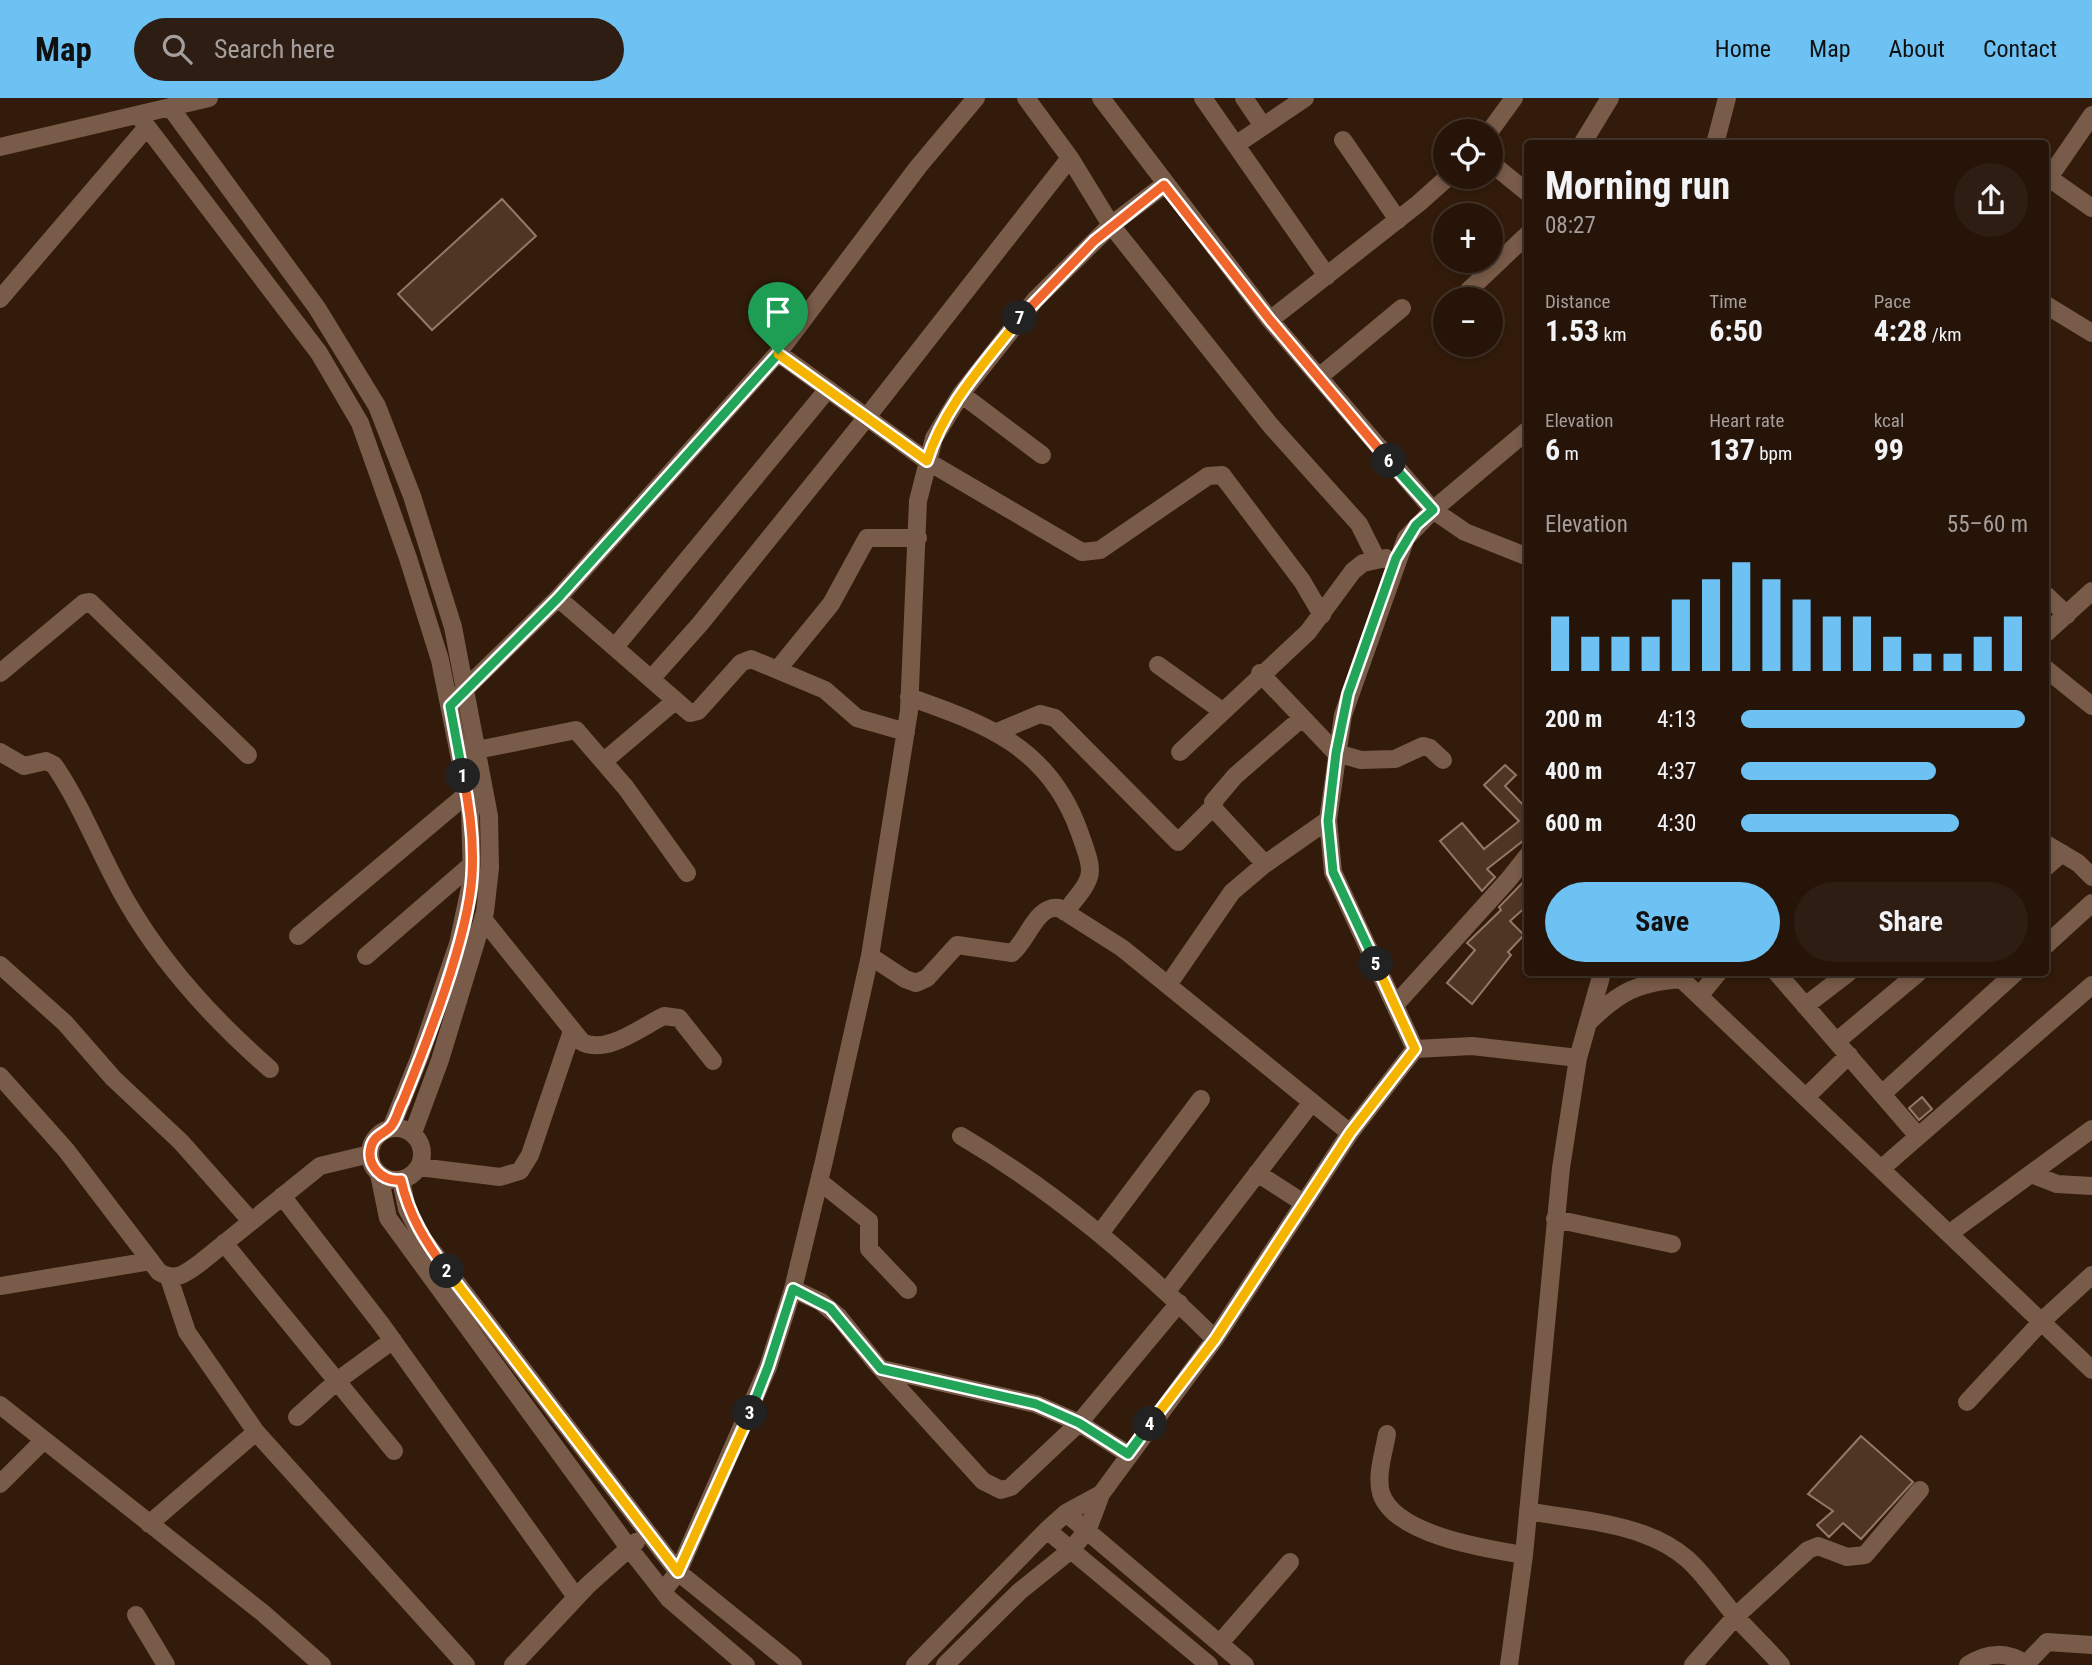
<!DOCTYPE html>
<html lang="en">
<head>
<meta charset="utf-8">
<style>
  body { margin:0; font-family:"Roboto Condensed",sans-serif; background:#2e1d12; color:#f1f3f6; height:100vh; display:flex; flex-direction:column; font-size:26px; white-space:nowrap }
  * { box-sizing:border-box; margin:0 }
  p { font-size:23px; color:#a49e9c }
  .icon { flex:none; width:38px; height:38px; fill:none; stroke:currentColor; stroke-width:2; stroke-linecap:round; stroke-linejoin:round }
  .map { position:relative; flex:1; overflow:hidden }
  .drawer { position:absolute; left:1524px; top:42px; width:525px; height:836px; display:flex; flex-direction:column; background:#261408; border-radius:7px; box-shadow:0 4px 10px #0003,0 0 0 2px #423329 }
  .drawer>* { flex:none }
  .controls { position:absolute; left:1433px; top:21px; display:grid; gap:14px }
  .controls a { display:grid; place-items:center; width:70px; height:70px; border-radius:50%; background:#261408; box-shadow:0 4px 10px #0003,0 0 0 2px #423329; font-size:35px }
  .pin { position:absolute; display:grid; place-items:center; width:60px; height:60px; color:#fff; margin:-72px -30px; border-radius:50% 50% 50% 0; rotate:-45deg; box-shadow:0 0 7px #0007 }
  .pin .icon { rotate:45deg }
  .km { position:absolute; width:35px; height:35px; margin:-18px; border-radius:50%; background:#222; color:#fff; font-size:19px; line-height:35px; text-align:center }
  .round { display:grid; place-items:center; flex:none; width:74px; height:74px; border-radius:37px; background:#2e1d12 }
  .headline { display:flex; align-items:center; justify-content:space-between; height:119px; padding:0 21px }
  h1 { font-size:38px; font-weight:700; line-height:52px }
  .stats { display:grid; grid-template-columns:repeat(3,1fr); gap:10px; height:119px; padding:7px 21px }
  .stats div { display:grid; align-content:center }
  .stats b { font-size:30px; font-weight:700 }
  .stats small { font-size:19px; font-weight:400 }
  .stats p { font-size:19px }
  .chart { height:196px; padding:14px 21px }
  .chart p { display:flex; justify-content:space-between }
  .chart svg { width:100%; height:126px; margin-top:7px; stroke:#6dc2f3; stroke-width:6 }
  .cta { display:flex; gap:14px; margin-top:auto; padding:14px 21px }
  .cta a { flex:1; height:80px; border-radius:42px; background:#6dc2f3; color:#111; font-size:28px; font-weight:700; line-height:80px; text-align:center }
  .cta a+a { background:#2e1d12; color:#f1f3f6 }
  ul { padding:0 21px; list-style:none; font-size:23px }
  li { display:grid; grid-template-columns:112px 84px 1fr; align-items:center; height:52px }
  li i { height:18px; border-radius:9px; background:#6dc2f3 }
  header { display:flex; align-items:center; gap:42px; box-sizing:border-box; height:98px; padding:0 35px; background:#6dc2f3; color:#111 }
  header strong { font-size:33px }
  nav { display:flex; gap:38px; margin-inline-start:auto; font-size:24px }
  .search { width:490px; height:63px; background:#2e1d12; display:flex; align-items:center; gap:18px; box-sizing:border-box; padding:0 24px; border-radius:38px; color:#a49e9c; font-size:26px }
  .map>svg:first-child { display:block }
</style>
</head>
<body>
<header>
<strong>Map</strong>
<div class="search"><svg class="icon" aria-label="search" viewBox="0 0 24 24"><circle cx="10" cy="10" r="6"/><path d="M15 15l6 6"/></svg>Search here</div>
<nav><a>Home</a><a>Map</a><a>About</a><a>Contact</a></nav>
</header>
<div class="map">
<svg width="2092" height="1567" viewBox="0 0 2092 1567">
  <rect width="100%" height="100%" fill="#321b0a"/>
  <!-- building -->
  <path fill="#4f3624" stroke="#957865" stroke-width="2" d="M502 101 536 138 432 232 398 196Z
    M1505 667 1516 677 1505 688 1528 712V739L1487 771 1495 779 1482 793 1440 743 1462 725 1484 751 1519 723 1484 687Z
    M1528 779V807L1510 823 1524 837 1508 854 1511 857 1472 906 1447 885 1475 852 1467 845 1501 812 1499 809Z
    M1922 999 1932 1011 1919 1022 1909 1010Z
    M1861 1338 1913 1384 1861 1441 1843 1425 1829 1439 1817 1427 1833 1413 1808 1396Z"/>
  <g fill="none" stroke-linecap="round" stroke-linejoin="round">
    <!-- minor -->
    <path stroke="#785b48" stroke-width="18" d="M1026 0 1070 60 1111 127 1271 328 1359 426 1376 460
      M1101 0 1270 222 1433 412 1465 434 1528 459
      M1203 0 1327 178
      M1244 0 1263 28
      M170 9 317 210 377 308 412 398 453 529 489 718 490 770 485 814 440 962 413 1035
      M138 17 319 255 360 325 408 460 440 562 470 711 472 780 458 846 420 958 391 1030
      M1490 33 1514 0
      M1343 42 1398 122
      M1237 46 1305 0
      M1582 46 1610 0
      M1715 46 1727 0
      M0 49 209 0
      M1491 65 1528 95
      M2049 80 2092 110
      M2046 84 2092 17
      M1468 193 1528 136
      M0 201 147 29
      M2046 207 2092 235
      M1270 222 1419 105 1448 79
      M778 255 927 363 1082 454 1100 452 1208 378 1222 377 1302 483 1322 517
      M1319 279 1402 210
      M961 296 1042 357
      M2046 497 2067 517
      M558 500 690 615 698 613 741 565 751 561 825 592 857 620 906 634
      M2046 535 2092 493
      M615 549 828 291
      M1158 567 1222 613
      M778 571 831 506 867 440H918
      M2046 571 2092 608
      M0 575 84 505 90 504 248 657
      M1260 575 1336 655 1361 662 1395 661 1423 648 1430 650 1443 662
      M651 581 700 526 867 319 1070 60
      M459 597 558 500 778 255 918 69 976 0
      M909 599C986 626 1049 649 1079 733 1095 778 1096 776 1065 814
      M997 634 1040 616 1055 620 1178 744 1213 709
      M477 652 576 632 626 690 687 775
      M0 654 24 668 46 663 54 667C83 709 101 760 127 804 164 868 215 923 270 971
      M1180 654 1308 534 1353 473 1363 465 1386 460
      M604 663 675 603
      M2046 746 2078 765 2092 779
      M1265 766 1215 712 1213 704 1235 678 1302 620
      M2046 769 2062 755
      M483 821 582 944C607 957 641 929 664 918L679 920 713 963
      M298 838 467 696
      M2046 847 2092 805
      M366 858 471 767
      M870 858 905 881 916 885 927 880 957 847 1012 855C1028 842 1036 807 1059 810L1122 850 1350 1035
      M0 867 65 925 113 980 181 1044 251 1123
      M1675 875 2092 1272
      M1777 875 1918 1038
      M1168 887 1232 794 1265 766 1328 722
      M1700 897 1718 875
      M1396 906 1509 781 1528 757
      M1805 908 1848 875
      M1590 923C1620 893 1638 885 1680 881
      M1837 943 1918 875
      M1415 951 1333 774 1328 722 1343 617 1406 440 1433 412 1528 332
      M0 978 66 1052 159 1174C176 1184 185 1176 200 1165L320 1068 370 1056
      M1882 996 2015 875
      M1806 999 1849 957
      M370 1056a26 26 0 1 1 52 0a26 26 0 1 1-52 0Z
      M961 1038C1056 1094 1137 1164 1215 1241
      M419 1069 500 1079 520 1073 530 1057 572 933
      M1882 1070 2092 887
      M1257 1075 1302 1104
      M379 1076 388 1120 629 1450 669 1501 746 1567
      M2031 1076 2057 1086 2092 1088
      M401 1082 407 1111 423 1141 678 1474 793 1567
      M819 1083 869 1123V1151L908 1192
      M282 1098 381 1226 576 1499
      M1555 1121 1672 1146
      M1101 1134 1201 1001
      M1950 1135 2092 1031
      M224 1145 394 1353
      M169 1180 187 1234 256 1334 466 1567
      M0 1188 151 1163
      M793 1191 821 1204 839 1219 875 1264 983 1383 1001 1392 1011 1389 1079 1325 1179 1205
      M1167 1193 1312 1004
      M882 1271 1036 1306 1079 1325 1128 1356
      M1967 1304 2043 1222 2092 1177
      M0 1307 263 1515 322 1567
      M297 1319 337 1283 393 1242
      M1387 1336C1384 1354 1376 1377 1381 1395 1394 1437 1487 1451 1524 1457
      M0 1386 44 1342
      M1528 1413C1565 1420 1608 1423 1643 1436 1694 1454 1705 1483 1737 1520 1751 1536 1767 1550 1781 1567
      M1066 1415 1245 1567
      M149 1426 256 1334
      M1047 1432 1209 1567
      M664 1492 678 1474 768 1269 793 1191 824 1063 870 858 909 613 918 403 934 340 961 296 1035 202 1111 127 1164 87
      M136 1517 166 1567
      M1220 1545 1290 1464
      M2026 1566 2047 1544 2092 1547
      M513 1567 588 1487 636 1444
      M915 1567 1047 1432 1066 1415 1101 1396
      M945 1567 1020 1493 1071 1452 1088 1431 1101 1396 1215 1241 1350 1035 1415 951 1472 948 1578 960
      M1509 1567 1524 1457 1561 1070 1578 960 1602 875
      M1693 1567 1736 1518 1808 1452 1818 1448 1847 1459 1865 1457 1920 1392
      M1968 1567C1987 1554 2008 1553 2027 1567"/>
  </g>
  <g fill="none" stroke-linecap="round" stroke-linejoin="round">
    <!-- split-1 casing -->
    <g stroke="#fff" stroke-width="14">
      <path id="split-1" d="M463 678 450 608 558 500 778 256"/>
    </g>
    <!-- split-2 casing -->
    <g stroke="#fff" stroke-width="14">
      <path id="split-2" d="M447 1173C425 1143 409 1118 401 1082 382 1084 366 1067 371 1049 374 1036 386 1036 392 1027 397 1020 399 1010 403 1003 427 944 468 840 472 778 474 745 470 710 463 678"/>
    </g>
    <!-- split-3 casing -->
    <g stroke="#fff" stroke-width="14">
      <path id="split-3" d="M447 1173 678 1474 750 1315"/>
    </g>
    <!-- split-4 casing -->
    <g stroke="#fff" stroke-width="14">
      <path id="split-4" d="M750 1315 768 1269 793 1191 830 1210 881 1271 1036 1306 1079 1325 1128 1356 1150 1326"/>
    </g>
    <!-- split-5 casing -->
    <g stroke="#fff" stroke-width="14">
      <path id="split-5" d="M1150 1326 1215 1241 1350 1035 1415 951 1376 866"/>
    </g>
    <!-- split-6 casing -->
    <g stroke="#fff" stroke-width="14">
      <path id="split-6" d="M1376 866 1333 774 1328 723 1336 655 1348 596 1396 460 1416 427 1433 412 1389 363"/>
    </g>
    <!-- split-7 casing -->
    <g stroke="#fff" stroke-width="14">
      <path id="split-7" d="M1020 220 1094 143 1164 87 1270 222 1389 363"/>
    </g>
    <!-- split-8 casing -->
    <g stroke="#fff" stroke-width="14">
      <path id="split-8" d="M778 256 927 363C944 308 985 265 1020 220"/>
    </g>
    <!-- split-1 -->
    <use href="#split-1" stroke="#22a559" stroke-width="9"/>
    <!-- split-2 -->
    <use href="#split-2" stroke="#f0652b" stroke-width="9"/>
    <!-- split-3 -->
    <use href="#split-3" stroke="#f5b400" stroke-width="9"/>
    <!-- split-4 -->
    <use href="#split-4" stroke="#22a559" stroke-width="9"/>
    <!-- split-5 -->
    <use href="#split-5" stroke="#f5b400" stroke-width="9"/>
    <!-- split-6 -->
    <use href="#split-6" stroke="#22a559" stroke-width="9"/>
    <!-- split-7 -->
    <use href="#split-7" stroke="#f0652b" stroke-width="9"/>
    <!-- split-8 -->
    <use href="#split-8" stroke="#f5b400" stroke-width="9"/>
  </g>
</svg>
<div class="controls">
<a><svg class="icon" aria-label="locate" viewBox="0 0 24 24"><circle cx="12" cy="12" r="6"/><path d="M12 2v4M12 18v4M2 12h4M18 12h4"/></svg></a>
<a>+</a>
<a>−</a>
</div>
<div class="pin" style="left:778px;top:256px;background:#1e9e55"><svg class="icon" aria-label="arrive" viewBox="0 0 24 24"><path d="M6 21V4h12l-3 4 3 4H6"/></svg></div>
<b class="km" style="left:463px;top:678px">1</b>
<b class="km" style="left:447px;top:1173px">2</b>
<b class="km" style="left:750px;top:1315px">3</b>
<b class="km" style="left:1150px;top:1326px">4</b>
<b class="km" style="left:1376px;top:866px">5</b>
<b class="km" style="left:1389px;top:363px">6</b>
<b class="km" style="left:1020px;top:220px">7</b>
<section class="drawer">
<div class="headline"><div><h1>Morning run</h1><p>08:27</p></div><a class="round"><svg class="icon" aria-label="share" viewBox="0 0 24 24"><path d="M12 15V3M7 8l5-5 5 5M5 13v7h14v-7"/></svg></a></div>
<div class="stats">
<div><p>Distance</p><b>1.53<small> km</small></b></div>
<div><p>Time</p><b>6:50</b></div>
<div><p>Pace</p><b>4:28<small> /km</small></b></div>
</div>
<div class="stats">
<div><p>Elevation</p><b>6<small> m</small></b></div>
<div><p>Heart rate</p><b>137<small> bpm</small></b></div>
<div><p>kcal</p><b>99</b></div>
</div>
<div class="chart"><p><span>Elevation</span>55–60 m</p>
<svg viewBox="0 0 160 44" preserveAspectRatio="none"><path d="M5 44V25M15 44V32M25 44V32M35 44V32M45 44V19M55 44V12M65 44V6M75 44V12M85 44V19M95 44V25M105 44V25M115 44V32M125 44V38M135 44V38M145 44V32M155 44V25"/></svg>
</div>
<ul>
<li><b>200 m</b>4:13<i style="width:99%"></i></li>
<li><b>400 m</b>4:37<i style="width:68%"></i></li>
<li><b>600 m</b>4:30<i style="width:76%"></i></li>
</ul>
<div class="cta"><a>Save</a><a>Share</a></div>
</section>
</div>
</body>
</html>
